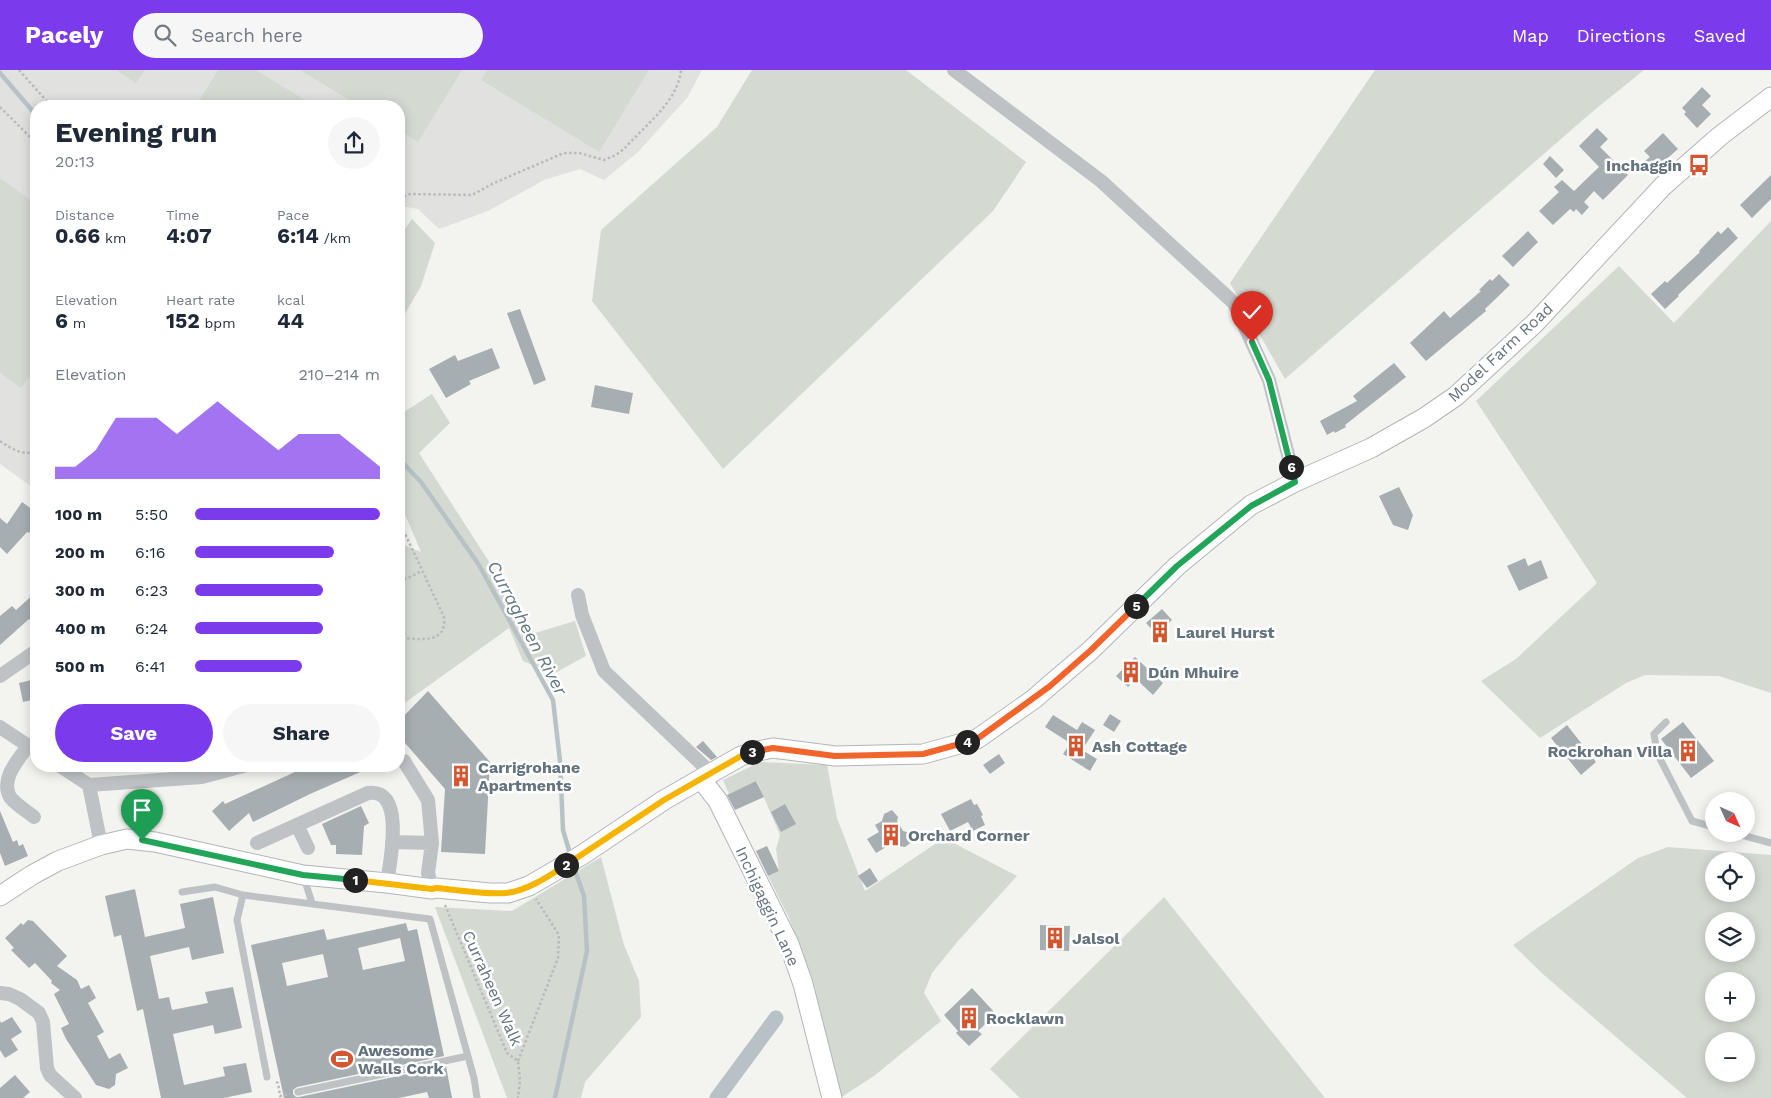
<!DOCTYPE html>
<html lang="en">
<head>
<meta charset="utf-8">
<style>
  body { margin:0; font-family:"Work Sans",sans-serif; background:#f6f6f7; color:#1f2937; height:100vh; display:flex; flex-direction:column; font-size:19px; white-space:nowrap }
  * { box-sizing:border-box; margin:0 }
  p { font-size:16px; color:#747a83 }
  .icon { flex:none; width:28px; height:28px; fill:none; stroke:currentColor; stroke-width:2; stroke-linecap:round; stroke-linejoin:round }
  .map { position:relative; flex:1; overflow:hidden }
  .side { position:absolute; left:30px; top:30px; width:375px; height:672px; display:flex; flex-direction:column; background:#fff; border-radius:20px; box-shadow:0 2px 12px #0003 }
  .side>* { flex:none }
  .needle { width:32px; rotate:135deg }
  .fabs { position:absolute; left:1705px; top:722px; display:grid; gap:10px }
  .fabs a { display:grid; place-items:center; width:50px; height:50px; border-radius:50%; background:#fff; box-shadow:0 2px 12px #0003; font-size:25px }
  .pin { position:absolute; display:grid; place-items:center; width:42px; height:42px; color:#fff; margin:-51px -21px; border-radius:50% 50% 50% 0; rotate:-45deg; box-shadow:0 0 5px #0007 }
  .pin .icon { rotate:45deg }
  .km { position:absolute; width:25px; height:25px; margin:-12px; border-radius:50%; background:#222; color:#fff; font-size:14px; line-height:25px; text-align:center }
  .round { display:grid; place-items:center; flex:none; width:52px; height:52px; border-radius:26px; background:#f6f6f7 }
  .summary { display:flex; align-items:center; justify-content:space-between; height:85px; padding:0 25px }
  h1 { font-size:28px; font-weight:700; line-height:38px }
  .stats { display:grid; grid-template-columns:repeat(3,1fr); gap:8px; height:85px; padding:5px 25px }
  .stats div { display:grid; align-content:center }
  .stats b { font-size:21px; font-weight:700 }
  .stats small { font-size:14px; font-weight:400 }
  .stats p { font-size:14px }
  .chart { height:140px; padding:10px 25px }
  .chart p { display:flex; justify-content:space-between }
  .chart svg { width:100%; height:90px; margin-top:5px; fill:#7c3aed; opacity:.7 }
  .cta { display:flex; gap:10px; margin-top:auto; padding:10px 25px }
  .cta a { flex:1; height:58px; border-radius:30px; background:#7c3aed; color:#fff; font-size:20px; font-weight:700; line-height:58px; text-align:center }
  .cta a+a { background:#f6f6f7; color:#1f2937 }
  ul { padding:0 25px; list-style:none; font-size:16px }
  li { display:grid; grid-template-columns:80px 60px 1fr; align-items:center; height:38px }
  li i { height:12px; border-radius:6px; background:#7c3aed }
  header { display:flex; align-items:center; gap:30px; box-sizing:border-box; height:70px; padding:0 25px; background:#7c3aed; color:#fff }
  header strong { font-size:24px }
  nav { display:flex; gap:28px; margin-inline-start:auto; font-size:18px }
  .search { width:350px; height:45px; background:#f6f6f7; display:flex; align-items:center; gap:12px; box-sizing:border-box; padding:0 18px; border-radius:28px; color:#747a83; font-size:19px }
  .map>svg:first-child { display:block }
</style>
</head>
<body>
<header>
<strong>Pacely</strong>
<div class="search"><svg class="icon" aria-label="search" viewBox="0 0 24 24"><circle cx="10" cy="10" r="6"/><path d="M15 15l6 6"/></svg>Search here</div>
<nav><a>Map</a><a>Directions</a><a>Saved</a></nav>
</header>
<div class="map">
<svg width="1771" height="1028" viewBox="0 0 1771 1028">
  <rect width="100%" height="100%" fill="#f3f3f0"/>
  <!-- built -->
  <path fill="#e1e2e0" d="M0 0H702L687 28 638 82 604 110 580 99 544 110 488 141 439 159 418 139 401 136 399 139V36H36V420L0 394Z"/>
  <!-- green -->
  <path fill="#d4dad1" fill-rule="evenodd" d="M116 0H145L136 13Z
    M218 0H256L315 36H196Z
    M300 0H462L418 72 399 60V36H359Z
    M487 0H649L599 82 481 10Z
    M752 0H906L1026 92 993 141 723 399 592 231 601 160 717 57Z
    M1375 0H1644L1592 42 1285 309 1230 213Z
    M0 108 36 134V298L21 318 0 303Z
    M412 149 435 173 421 216 399 254V168Z
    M1771 151V623L1719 606 1645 605 1626 613 1540 668 1481 611 1516 589 1597 513 1476 331 1619 196 1674 253Z
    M432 324 450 353 419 383 535 563 575 551 586 586 553 604 523 591 509 558 399 637V473L421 482 399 430V334L404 342Z
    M760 692 827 695 837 748 865 821 944 768 1017 806 958 871 932 903 924 923 941 951 874 1006 840 1028 800 877 789 848 768 806 779 801 776 779 780 765 757 711 729 724 723 710Z
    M1668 777 1771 785V1028H1687L1544 905 1513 875 1638 788ZM1714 791H1746V824H1714ZM1714 851H1746V884H1714ZM1714 911H1746V944H1714ZM1714 971H1746V1004H1714Z
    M601 787 624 875 639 911 641 947 585 1012 581 1028H507L435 837 512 841Z
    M1164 827 1325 1028H1020L990 999Z"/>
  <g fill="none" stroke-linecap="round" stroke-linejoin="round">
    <!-- stream -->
    <path stroke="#b8c2c6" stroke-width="4.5" d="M0 3 36 45
      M399 389 421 412 479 495 553 630 560 691 563 760 571 787
      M555 1028 587 881 584 826 573 795"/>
    <!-- canal -->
    <path stroke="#b8c2c6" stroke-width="15" d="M717 1028 776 948"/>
  </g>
  <!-- building -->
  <path fill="#a7aeb2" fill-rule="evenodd" d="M1702 17 1711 26 1702 35 1711 44 1697 58 1684 44 1686 42 1682 38Z
    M1597 58 1608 69 1600 77 1628 105 1603 130 1594 121 1584 132 1589 137 1582 145 1576 139 1574 142 1570 139 1553 155 1539 141 1559 122 1554 117 1562 110 1574 121 1599 97 1579 76Z
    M1663 63 1678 79 1654 100 1645 91 1650 87 1644 81Z
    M1550 86 1564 100 1556 108 1543 94Z
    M1771 105V129L1752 148 1740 135Z
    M1728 157 1738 168 1678 225 1679 226 1665 239 1651 224 1665 211 1667 213 1700 182 1699 181 1718 161 1721 164Z
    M1528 161 1538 172 1513 197 1502 186Z
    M1499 204 1510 215 1485 239 1486 241 1426 291 1410 273 1444 241 1450 248 1481 221 1479 220 1490 209 1492 211Z
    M520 239 546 310 534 315 507 243Z
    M492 278 500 298 469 311 471 314 446 328 429 299 455 285 458 291Z
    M1394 293 1406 307 1345 355 1346 357 1335 363 1334 361 1327 365 1320 351 1357 331 1353 326Z
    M595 315 633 323 629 344 591 337Z
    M1399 417 1413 445 1408 460 1393 455 1379 426Z
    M22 432 36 442V452L29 463 27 462 7 484 0 477V448L7 454Z
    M1525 488 1528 496 1541 490 1548 508 1519 521 1507 496Z
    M36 522V557L29 549 0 575V546L12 536 16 540Z
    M1162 539 1172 550 1156 564 1146 553Z
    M1135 587 1163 613 1153 625 1136 609 1128 617 1116 606Z
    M36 609V629L23 632 19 613Z
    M428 621 490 692 485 784 441 782 445 719 399 666V651Z
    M1110 644 1121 651 1114 662 1103 655Z
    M1053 645 1077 660 1082 652 1095 660 1082 680 1097 689 1090 701 1063 684 1070 673 1045 657Z
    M1683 652 1714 691 1691 708 1661 669Z
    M1567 655 1596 692 1581 705 1551 668Z
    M703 671 717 687 711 690 696 677Z
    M999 684 1005 693 990 704 983 695Z
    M308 696H374L310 724 253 752 249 743 229 761 212 741 223 731 225 734Z
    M756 711 764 727 735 740 727 725Z
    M971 729 974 735 977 734 983 745 981 746 985 755 973 761 968 752 950 761 941 744Z
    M785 734 796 754 781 762 771 742Z
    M361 736 369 753 364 756 362 785 336 784V775H331L322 754Z
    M892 740 898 747 897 751 903 761 907 762 913 771 905 777 895 775 893 773 876 783 867 769 879 762 875 755 882 751 884 744Z
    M0 741 13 772 17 770 19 776 23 774 28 786 5 796 0 783Z
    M767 776 779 801 768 806 756 781Z
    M870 798 878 811 867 818 858 806Z
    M135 819 145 867 185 858 180 834 213 827 224 883 192 890 189 877 150 886 159 929 169 927 172 940 208 933 205 922 233 917 242 958 215 964 213 955 173 964 184 1015 225 1006 223 997 246 993 252 1022 224 1028H161L143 939 137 941 121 865 114 867 105 826Z
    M28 850 33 851 67 886 57 896 77 910 81 919 89 915 96 928 88 933 104 962 97 966 109 989 120 983 128 998 116 1004 115 1015 109 1019 96 1015 66 969 61 958 69 954 54 924 60 920 51 913 52 911 35 893 29 898 11 880 14 878 5 868 21 853 23 855Z
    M406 853 408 861 417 859 444 986 297 1017 293 1020V1024L296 1027H299L446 996 452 1028H429L427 1022 399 1028H284L251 875 324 859 327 870ZM400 868 405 891 363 900 358 878ZM323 884 328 907 287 916 282 893Z
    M1040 855 1070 856 1069 881 1040 880Z
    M972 918 996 944 978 961 982 964 969 976 956 963 958 961 944 945Z
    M12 947 22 962 11 969 18 980 5 988 0 980V950L1 953Z
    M15 1005 30 1022 23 1028H0V1018Z"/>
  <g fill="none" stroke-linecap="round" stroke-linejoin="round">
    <!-- secondary casing -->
    <g stroke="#b1b6b9" stroke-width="21">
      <path id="secondary" d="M701 709 718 731 789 874 803 914 832 1028
        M0 826 32 805 58 791 101 775 127 769 155 772 303 805 387 813 432 819 436 818 490 823H508L529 816 582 785 664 730 741 686 758 681 773 678 835 686 923 684 977 669 1034 629 1050 615 1091 580 1177 496 1251 435 1295 412 1371 378 1424 348 1456 326 1534 254 1663 116 1720 66 1771 27"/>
    </g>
    <!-- path -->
    <path stroke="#b8babc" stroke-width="2.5" stroke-dasharray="2.5 2.5" stroke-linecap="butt" d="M19 0 51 36
      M0 37 36 73
      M399 128 410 124 472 125 494 113 564 83H579L604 90 616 85 624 79C644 56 678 32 681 0
      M0 371C12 379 21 385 36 382
      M399 451 444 547C447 576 418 568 399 568
      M399 510 408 508 422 501
      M445 835 507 983 518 991 520 1011 518 1028
      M518 991 558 888 559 865 536 829
      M276 1012 278 1013 280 1026 290 1024"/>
    <!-- lane -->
    <path stroke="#bfc2c5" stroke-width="7" d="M1666 652 1654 664 1657 683 1692 751 1714 757
      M1738 764 1771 773
      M304 808 312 833
      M182 822 215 817 243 825 237 850 267 1007
      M243 825 430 849 474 1008 477 1028
      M298 1022 468 986"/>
    <!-- street -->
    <path stroke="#bfc2c5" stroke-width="14" d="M954 0 1101 111 1234 233 1269 310 1295 412
      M578 525 582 545 604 601 711 703
      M0 606 36 581
      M0 657 36 681
      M28 676C18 690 0 709 10 727 16 735 27 741 34 747
      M404 691 428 730 432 773 428 803 432 819
      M60 696 89 715 101 775
      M89 715 202 707 243 696
      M297 755 308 778
      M392 772 432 773
      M257 773 368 723C406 717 390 792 387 813
      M0 923 9 924 20 929 39 943 43 952 47 998 50 1005 75 1028"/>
    <!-- secondary -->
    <use href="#secondary" stroke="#fff" stroke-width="19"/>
  </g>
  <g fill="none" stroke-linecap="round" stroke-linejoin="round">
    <!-- split-1 casing -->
    <g stroke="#fff" stroke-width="10">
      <path id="split-1" d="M142 770 303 805 355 810"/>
    </g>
    <!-- split-2 casing -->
    <g stroke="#fff" stroke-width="10">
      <path id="split-2" d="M355 810 432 819 436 818C459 820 484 825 506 823 527 821 549 806 566 795"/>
    </g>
    <!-- split-3 casing -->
    <g stroke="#fff" stroke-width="10">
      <path id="split-3" d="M566 795 664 730 741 686 752 682"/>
    </g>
    <!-- split-4 casing -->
    <g stroke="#fff" stroke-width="10">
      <path id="split-4" d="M752 682 773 678 835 686 923 684 967 672"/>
    </g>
    <!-- split-5 casing -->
    <g stroke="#fff" stroke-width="10">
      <path id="split-5" d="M967 672 977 669 1050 616 1091 580 1136 536"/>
    </g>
    <!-- split-6 casing -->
    <g stroke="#fff" stroke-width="10">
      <path id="split-6" d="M1136 536 1177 496 1251 436 1295 412 1291 397"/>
    </g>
    <!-- split-7 casing -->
    <g stroke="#fff" stroke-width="10">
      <path id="split-7" d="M1252 272 1269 310 1291 397"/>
    </g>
    <!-- split-1 -->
    <use href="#split-1" stroke="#22a559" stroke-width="6"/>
    <!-- split-2 -->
    <use href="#split-2" stroke="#f5b400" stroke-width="6"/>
    <!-- split-3 -->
    <use href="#split-3" stroke="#f5b400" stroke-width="6"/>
    <!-- split-4 -->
    <use href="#split-4" stroke="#f0652b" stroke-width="6"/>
    <!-- split-5 -->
    <use href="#split-5" stroke="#f0652b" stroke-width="6"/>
    <!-- split-6 -->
    <use href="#split-6" stroke="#22a559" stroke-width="6"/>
    <!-- split-7 -->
    <use href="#split-7" stroke="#22a559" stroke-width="6"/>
  </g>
  <!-- icons -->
  <defs>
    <g id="bus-bare" transform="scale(1.725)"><path d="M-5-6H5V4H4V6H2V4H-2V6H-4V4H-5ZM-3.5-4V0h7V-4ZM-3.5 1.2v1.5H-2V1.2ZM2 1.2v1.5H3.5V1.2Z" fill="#d35630" stroke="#fff" stroke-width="2.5" paint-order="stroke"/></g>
    <g id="building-bare" transform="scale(1.725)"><path d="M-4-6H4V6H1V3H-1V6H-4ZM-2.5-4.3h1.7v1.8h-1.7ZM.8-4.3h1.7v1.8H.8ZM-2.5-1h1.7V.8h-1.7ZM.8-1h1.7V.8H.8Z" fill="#d35630" stroke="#fff" stroke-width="2.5" paint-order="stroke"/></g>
    <g id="stadium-bare" transform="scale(1.725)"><path d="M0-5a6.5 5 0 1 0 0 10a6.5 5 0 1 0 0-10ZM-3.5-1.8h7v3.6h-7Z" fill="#d35630" stroke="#fff" stroke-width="2.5" paint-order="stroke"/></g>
  </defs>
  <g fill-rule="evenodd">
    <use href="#bus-bare" x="1699" y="95"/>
    <use href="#building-bare" x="1160" y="562"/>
    <use href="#building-bare" x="1131" y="602"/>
    <use href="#building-bare" x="1076" y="676"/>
    <use href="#building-bare" x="1688" y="681"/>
    <use href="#building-bare" x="461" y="706"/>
    <use href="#building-bare" x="891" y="765"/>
    <use href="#building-bare" x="1055" y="868"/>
    <use href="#building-bare" x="969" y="948"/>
    <use href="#stadium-bare" x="342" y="989"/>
  </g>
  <g text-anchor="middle" stroke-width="5" stroke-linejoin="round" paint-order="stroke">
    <!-- poi labels -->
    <g font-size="16" font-weight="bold" fill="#65737e" stroke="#fff" text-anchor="start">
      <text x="1682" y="101" text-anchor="end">Inchaggin</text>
      <text x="1176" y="568">Laurel Hurst</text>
      <text x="1148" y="608">Dún Mhuire</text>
      <text x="1092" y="682">Ash Cottage</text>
      <text x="1672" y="687" text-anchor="end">Rockrohan Villa</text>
      <text x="478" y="703">Carrigrohane<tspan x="478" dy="18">Apartments</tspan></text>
      <text x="908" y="771">Orchard Corner</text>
      <text x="1072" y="874">Jalsol</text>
      <text x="986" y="954">Rocklawn</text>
      <text x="358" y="986">Awesome<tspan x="358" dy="18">Walls Cork</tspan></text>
    </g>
    <!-- street labels -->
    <g font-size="16" fill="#65737e" stroke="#fff">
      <text transform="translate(1500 282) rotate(-43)" y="6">Model Farm Road</text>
      <text transform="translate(768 836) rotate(65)" y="6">Inchigaggin Lane</text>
      <text transform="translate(493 918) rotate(66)" y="6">Curraheen Walk</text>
    </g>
    <!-- water labels -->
    <g font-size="18" font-style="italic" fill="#657a82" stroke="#fff">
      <text transform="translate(527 558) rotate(62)" y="6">Curragheen River</text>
    </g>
  </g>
</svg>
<div class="fabs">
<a><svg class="needle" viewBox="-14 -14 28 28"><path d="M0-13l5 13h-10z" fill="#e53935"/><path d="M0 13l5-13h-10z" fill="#747a83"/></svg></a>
<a><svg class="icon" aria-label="locate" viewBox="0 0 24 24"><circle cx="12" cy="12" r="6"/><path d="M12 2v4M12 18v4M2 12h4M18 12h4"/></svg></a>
<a><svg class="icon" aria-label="layers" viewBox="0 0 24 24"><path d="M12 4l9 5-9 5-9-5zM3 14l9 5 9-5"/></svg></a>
<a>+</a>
<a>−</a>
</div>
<div class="pin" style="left:142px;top:770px;background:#1e9e55"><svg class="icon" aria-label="arrive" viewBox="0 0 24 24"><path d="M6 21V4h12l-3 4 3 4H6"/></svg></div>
<div class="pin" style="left:1252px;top:272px;background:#d93025"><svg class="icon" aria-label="check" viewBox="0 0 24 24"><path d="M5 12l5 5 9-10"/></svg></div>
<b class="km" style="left:355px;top:810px">1</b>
<b class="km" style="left:566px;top:795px">2</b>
<b class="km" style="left:752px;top:682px">3</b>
<b class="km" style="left:967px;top:672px">4</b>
<b class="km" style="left:1136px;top:536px">5</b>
<b class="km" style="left:1291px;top:397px">6</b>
<section class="side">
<div class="summary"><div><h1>Evening run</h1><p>20:13</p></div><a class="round"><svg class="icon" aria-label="share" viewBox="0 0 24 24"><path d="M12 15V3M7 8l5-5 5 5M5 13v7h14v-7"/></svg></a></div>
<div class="stats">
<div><p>Distance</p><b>0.66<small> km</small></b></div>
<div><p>Time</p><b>4:07</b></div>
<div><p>Pace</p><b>6:14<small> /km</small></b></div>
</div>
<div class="stats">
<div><p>Elevation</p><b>6<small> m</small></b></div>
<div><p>Heart rate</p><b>152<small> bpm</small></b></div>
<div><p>kcal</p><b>44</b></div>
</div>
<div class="chart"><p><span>Elevation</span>210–214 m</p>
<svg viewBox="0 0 160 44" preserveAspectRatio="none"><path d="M0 44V38L10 38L20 30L30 14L40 14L50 14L60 22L70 14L80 6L90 14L100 22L110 30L120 22L130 22L140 22L150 30L160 38V44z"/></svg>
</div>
<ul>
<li><b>100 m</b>5:50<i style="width:100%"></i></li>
<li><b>200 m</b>6:16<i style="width:75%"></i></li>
<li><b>300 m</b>6:23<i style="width:69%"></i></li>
<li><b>400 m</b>6:24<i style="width:69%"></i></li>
<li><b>500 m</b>6:41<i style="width:58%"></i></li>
</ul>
<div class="cta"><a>Save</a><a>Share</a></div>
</section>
</div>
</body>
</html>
